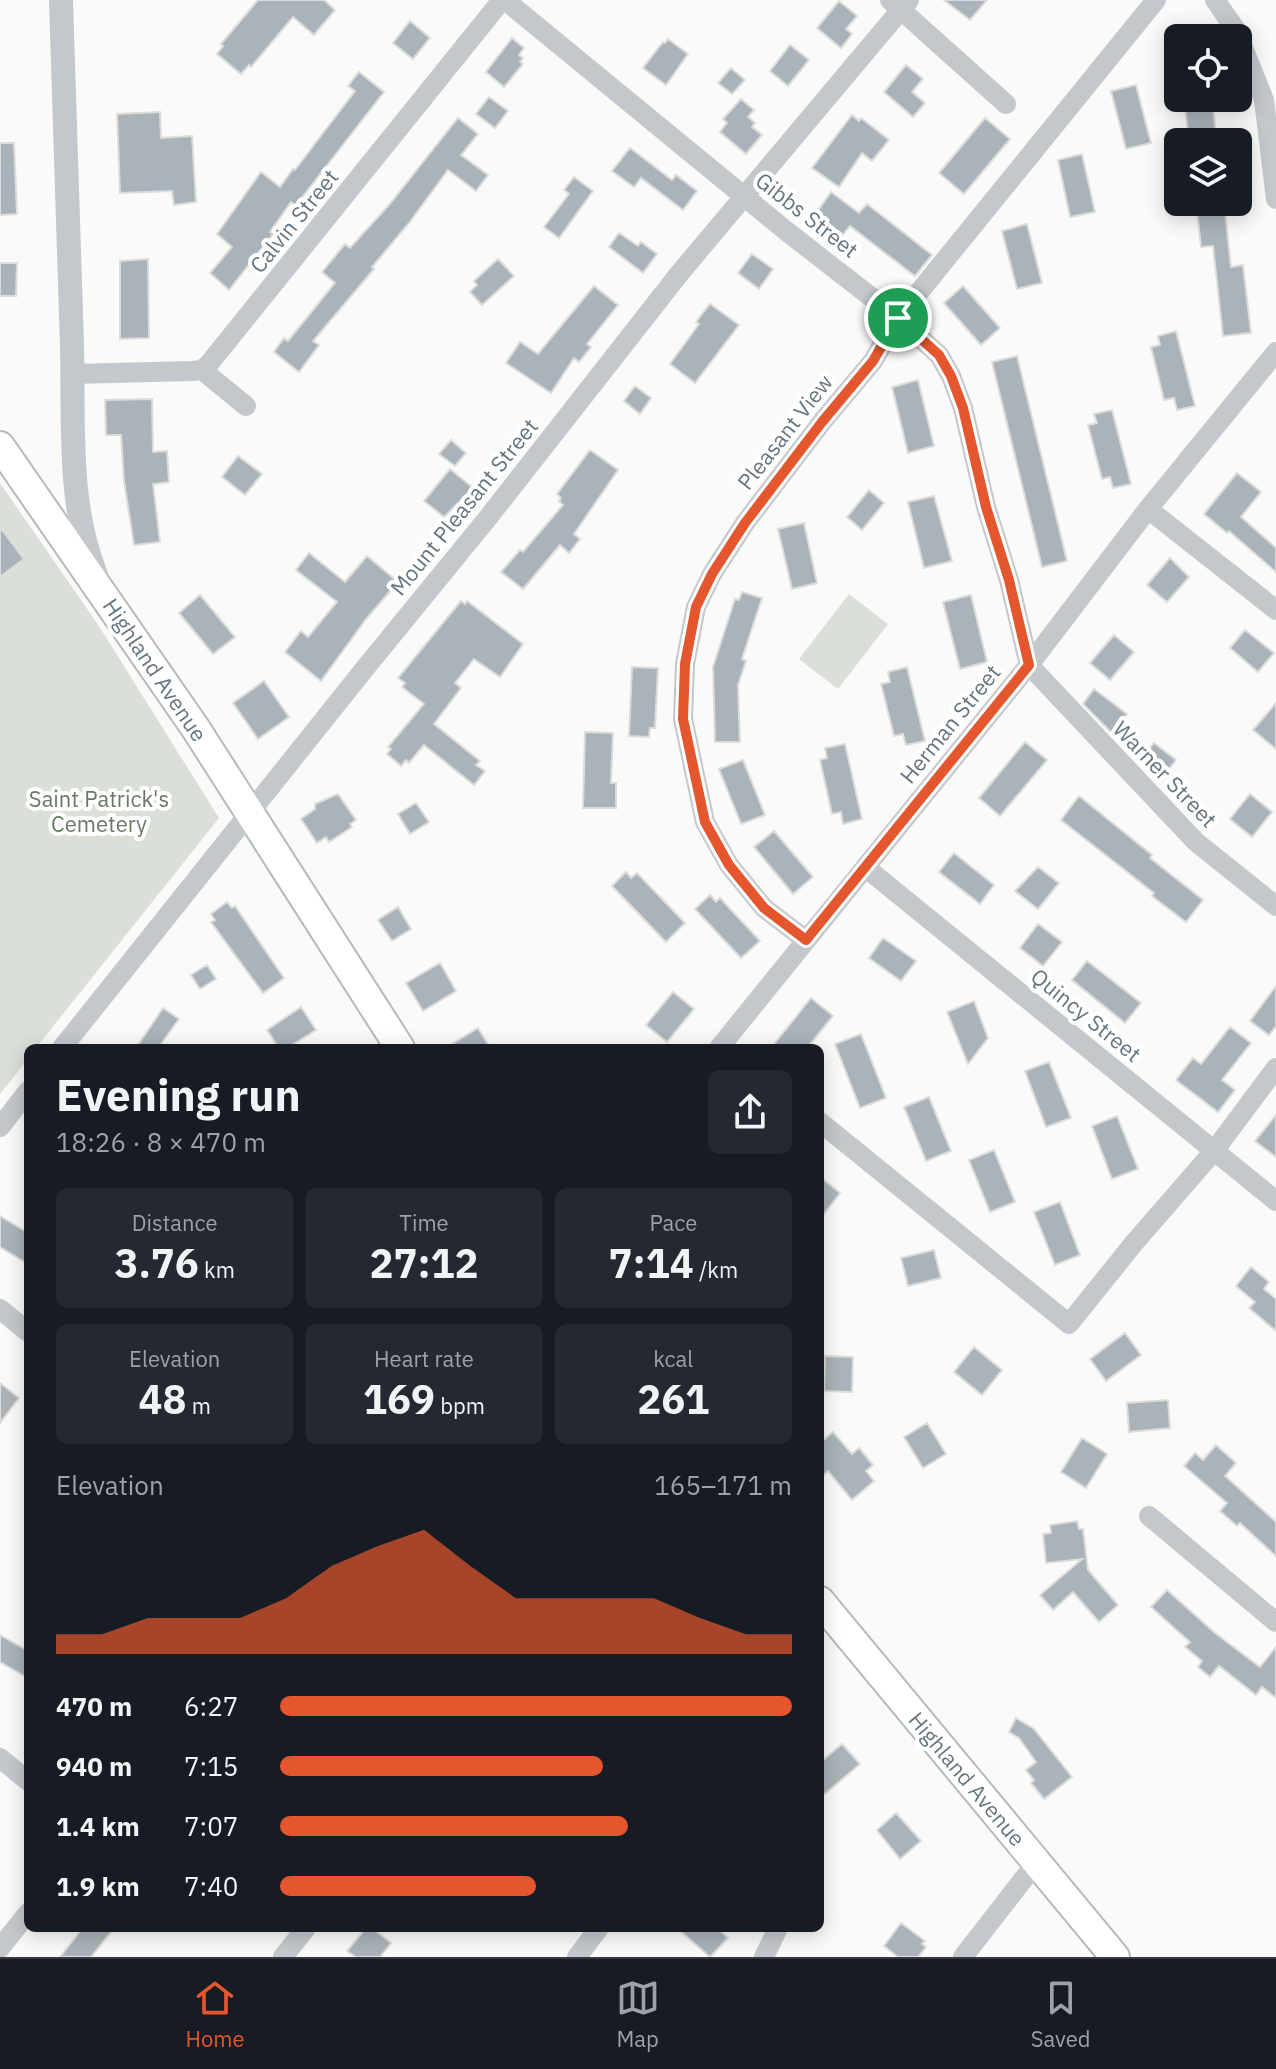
<!DOCTYPE html>
<html lang="en">
<head>
<meta charset="utf-8">
<style>
  body { margin:0; font-family:"IBM Plex Sans",sans-serif; background:#242831; color:#f1f3f6; height:100vh; display:flex; flex-direction:column; font-size:30px; white-space:nowrap }
  * { box-sizing:border-box; margin:0 }
  p { font-size:26px; color:#9ea1a6 }
  .icon { flex:none; width:44px; height:44px; fill:none; stroke:currentColor; stroke-width:2; stroke-linecap:round; stroke-linejoin:round }
  .map { position:relative; flex:1; overflow:hidden }
  .panel { position:absolute; left:24px; top:1044px; width:800px; height:888px; display:flex; flex-direction:column; background:#171b24; border-radius:12px; box-shadow:0 4px 20px #0003 }
  .panel>* { flex:none }
  .buttons { position:absolute; left:1164px; top:24px; display:grid; gap:16px }
  .buttons a { display:grid; place-items:center; width:88px; height:88px; border-radius:12px; background:#171b24; box-shadow:0 4px 20px #0003; font-size:40px }
  .pin { position:absolute; display:grid; place-items:center; width:68px; height:68px; color:#fff; margin:-34px; border:4px solid #fff; border-radius:50%; box-shadow:0 2px 8px #0007 }
  .round { display:grid; place-items:center; flex:none; width:84px; height:84px; border-radius:12px; background:#242831 }
  .summary { display:flex; align-items:center; justify-content:space-between; height:136px; padding:0 32px }
  h1 { font-size:44px; font-weight:800; line-height:60px }
  .figures { display:grid; grid-template-columns:repeat(3,1fr); gap:12px; height:136px; padding:8px 32px }
  .figures div { display:grid; align-content:center; border-radius:12px; background:#242831; text-align:center }
  .figures b { font-size:40px; font-weight:800 }
  .figures small { font-size:22px; font-weight:400 }
  .figures p { font-size:22px }
  .chart { height:224px; padding:16px 32px }
  .chart p { display:flex; justify-content:space-between }
  .chart svg { width:100%; height:144px; margin-top:8px; fill:#e4572e; opacity:.7 }
  ul { padding:0 32px; list-style:none; font-size:26px }
  li { display:grid; grid-template-columns:128px 96px 1fr; align-items:center; height:60px }
  li i { height:20px; border-radius:10px; background:#e4572e }
  .dock { display:flex; justify-content:space-around; align-items:center; height:112px; border-top:2px solid #363941; background:#171b24; font-size:22px; color:#9ea1a6 }
  .dock a { display:grid; justify-items:center; gap:4px }
  .dock .on { color:#e4572e }
  .map>svg:first-child { display:block }
</style>
</head>
<body>
<div class="map">
<svg width="1276" height="1957" viewBox="0 0 1276 1957">
  <rect width="100%" height="100%" fill="#fafaf8"/>
  <!-- green -->
  <path fill="#dadfd7" d="M0 483 97 623 219 818 36 1048H28V1059L0 1094Z
    M849 594 888 624 838 689 799 659Z"/>
  <!-- building -->
  <path fill="#aab3b9" stroke="#dcdcda" stroke-width="2" d="M258 0H324L335 10 314 35 293 17 251 67 249 65 241 74 217 54 223 46 221 44Z
    M944 0H987L970 20Z
    M839 1 857 16 846 29 852 34 841 48 817 28Z
    M410 21 430 38 413 59 393 43Z
    M512 38 524 48 519 55 523 58 520 62 523 64 504 87 486 72Z
    M668 39 688 54 666 85 643 68 663 42 665 43Z
    M790 45 809 60 788 86 770 71Z
    M906 65 923 79 912 92 925 103 913 117 884 92Z
    M731 68 745 80 732 94 718 83Z
    M359 72 384 92 296 205 291 202 270 232 273 234 229 290 210 273 232 247 217 234 261 172 280 187 293 169 295 170 355 91 348 86Z
    M1136 85 1151 143 1126 149 1111 91Z
    M489 97 508 111 495 128 476 114Z
    M1184 98H1212L1217 142H1189Z
    M741 99 754 110 748 117 755 123 752 127 762 135 746 154 720 132 727 123 723 119Z
    M160 112 161 138 192 136 196 202 174 205 172 191 120 193 117 114Z
    M852 115 859 121 861 118 889 140 872 161 862 153 839 187 812 168Z
    M458 118 478 134 461 155 488 175 476 191 448 170 409 223 372 267 374 269 313 341 319 345 299 372 274 352 284 338 288 341 335 283 322 272 345 244 350 248 389 205Z
    M985 118 1010 139 964 194 939 173Z
    M0 143H14L17 214 0 215Z
    M630 148 672 180 676 175 697 191 683 210 641 178 634 187 612 171Z
    M1082 154 1095 212 1070 217 1058 160Z
    M574 177 593 191 559 238 544 227 569 194 564 190Z
    M831 192 859 213 867 204 932 255 915 276 850 226 841 237 813 218Z
    M1196 202H1224L1231 267 1243 265 1251 333 1223 336 1213 246 1201 247Z
    M1027 224 1042 283 1017 289 1002 231Z
    M619 233 638 246 641 242 657 254 643 273 609 247Z
    M752 254 773 269 759 289 738 273Z
    M148 259 149 338 120 339V261Z
    M498 259 514 276 482 305 470 292 477 285 474 281Z
    M0 263H17L16 296H0Z
    M594 286 618 305 587 344 591 347 579 362 574 358 551 393 506 363 520 342 538 354Z
    M963 286 1000 328 981 345 944 303Z
    M710 304 739 325 695 383 670 364 699 324 696 322Z
    M1176 331 1195 406 1177 410 1174 398 1164 400 1151 347 1160 345 1158 336Z
    M1017 356 1067 561 1042 567 992 362Z
    M918 380 934 446 908 453 892 387Z
    M635 386 651 398 640 414 624 401Z
    M152 399 153 452 167 451 169 482 153 484 160 542 134 545 124 481 121 435H106L105 400Z
    M1112 410 1131 484 1113 488 1110 477 1102 479 1088 425 1097 423 1094 414Z
    M451 440 466 453 455 466 439 454Z
    M590 450 618 470 574 534 580 539 569 553 560 545 523 589 501 572 520 550 523 552 563 505 559 501 561 498 557 494Z
    M238 456 262 474 245 495 222 477Z
    M450 469 473 488 444 517 424 501Z
    M1237 473 1261 492 1241 517 1276 548V572L1229 531 1227 533 1204 514Z
    M869 490 884 503 862 530 847 517Z
    M934 496 952 561 924 568 908 502Z
    M804 523 817 583 792 589 778 529Z
    M0 527 24 559 0 577Z
    M309 553 345 582 367 556 398 582 366 619 321 681 285 652 301 631 308 637 337 602 296 570Z
    M1170 558 1189 577 1167 602 1147 585Z
    M742 592 762 598 742 659 746 661 738 685 740 742H715L713 667 735 599 739 600Z
    M200 595 235 637 213 654 179 613Z
    M971 595 987 662 960 669 943 602Z
    M461 601 465 604 467 601 523 644 500 677 474 659 455 683 461 688 434 724 480 761 476 765 485 771 474 785 424 745 409 763 406 760 401 766 387 754 391 749 388 747 424 704 402 687 405 683 398 678Z
    M1245 630 1274 653 1258 672 1230 648Z
    M1114 635 1134 652 1110 680 1090 663Z
    M632 667 658 668 655 728H650L649 737 629 736Z
    M907 667 925 741 906 745 903 734 894 736 881 684 890 682 888 672Z
    M264 681 289 717 258 739 233 703Z
    M1094 689 1127 714 1112 733 1083 704Z
    M1276 703V749L1253 730Z
    M585 732 613 733 611 783H616V808H583Z
    M1025 742 1047 760 1000 816 979 798Z
    M1154 743 1176 760 1163 777 1141 759Z
    M845 744 862 819 843 824 841 812 832 814 820 760 827 758 825 748Z
    M743 760 765 815 741 824 719 769Z
    M338 794 356 820 350 824 352 827 329 842 326 837 317 843 301 819 315 809V804Z
    M1250 794 1272 812 1252 837 1230 819Z
    M1079 796 1152 855 1150 858 1203 900 1186 922 1152 896 1154 893 1061 820Z
    M416 803 429 822 410 834 398 814Z
    M774 831 813 877 793 894 754 847Z
    M954 853 994 885 980 904 939 872Z
    M1038 867 1059 883 1038 909 1015 891Z
    M626 872 631 878 637 873 685 923 666 942 612 886Z
    M710 895 716 902 720 898 760 941 741 958 695 909Z
    M227 902 232 908 235 906 284 978 263 993 211 922 215 920 211 914Z
    M398 907 411 929 392 941 378 920Z
    M1038 924 1062 942 1043 966 1020 948Z
    M883 938 916 961 901 981 869 958Z
    M1087 961 1141 1003 1125 1023 1072 980Z
    M440 963 456 991 423 1011 406 983Z
    M207 965 216 979 200 989 191 975Z
    M1276 986V1026L1269 1035 1250 1021Z
    M673 992 694 1009 667 1042 646 1025Z
    M811 998 833 1016 807 1048H771Z
    M974 1001 988 1038 968 1064 947 1012Z
    M301 1007 316 1030 287 1048H279L267 1030Z
    M163 1008 179 1019 158 1048H136Z
    M1230 1027 1251 1043 1222 1080 1235 1090 1218 1112 1176 1080 1193 1058 1201 1064Z
    M478 1028 490 1048H446Z
    M861 1034 886 1098 860 1108 835 1044Z
    M1049 1062 1071 1118 1046 1127 1025 1071Z
    M929 1097 951 1151 926 1161 904 1107Z
    M1276 1115V1157L1255 1141Z
    M1117 1116 1138 1169 1112 1179 1092 1126Z
    M994 1150 1015 1202 990 1212 969 1160Z
    M820 1177 840 1193 820 1219Z
    M1060 1202 1080 1255 1055 1265 1034 1212Z
    M0 1216 28 1233V1264L0 1247Z
    M934 1250 941 1278 908 1286 901 1258Z
    M1251 1267 1269 1282 1264 1289 1276 1299V1331L1249 1308 1255 1302 1236 1286Z
    M1125 1333 1141 1355 1106 1381 1090 1359Z
    M974 1347 1002 1370 982 1395 954 1372Z
    M825 1356 853 1357 852 1392 824 1391Z
    M0 1383 19 1398 0 1423Z
    M1168 1400 1170 1428 1129 1432 1127 1403Z
    M927 1423 946 1454 923 1468 904 1437Z
    M833 1432 852 1454 859 1448 873 1465 866 1471 874 1481 852 1500 828 1471 820 1478V1443Z
    M1082 1438 1107 1454 1086 1488 1061 1472Z
    M1216 1445 1236 1463 1225 1476 1276 1522V1556L1240 1523 1237 1526 1220 1511 1227 1503 1184 1466 1195 1453 1203 1460Z
    M1077 1521 1079 1529H1083L1088 1570 1118 1605 1099 1622 1073 1592 1053 1610 1040 1595 1082 1559 1046 1563 1043 1534 1051 1533 1050 1525Z
    M1167 1590 1215 1633 1260 1667 1276 1647V1698L1262 1687 1256 1695 1219 1666 1210 1677 1198 1667 1202 1661 1185 1647 1190 1642 1151 1607Z
    M0 1635 28 1651V1678L0 1662Z
    M1016 1718 1034 1729 1072 1777 1044 1799 1031 1783 1034 1780 1026 1770 1036 1762 1019 1738 1009 1732Z
    M842 1744 860 1764 820 1798V1763Z
    M896 1813 921 1841 900 1859 877 1830Z
    M901 1923 925 1941 922 1944 926 1947 918 1957H898L884 1946Z
    M83 1928H114L91 1957H60Z
    M366 1928H372L391 1943 380 1957H356L347 1951Z
    M677 1928H717L728 1938 710 1957Z"/>
  <g fill="none" stroke-linecap="round" stroke-linejoin="round">
    <!-- secondary casing -->
    <g stroke="#b3babf" stroke-width="32">
      <path id="secondary" d="M0 446 196 729 400 1048
        M820 1601 1115 1957"/>
    </g>
    <!-- minor -->
    <path stroke="#c3c8cc" stroke-width="20" d="M505 0 785 230 898 318 939 355 951 376 963 408 986 507 1009 580 1029 665 1196 842 1276 906
      M890 0 1006 104
      M1215 0 1236 30 1264 100 1276 199
      M202 370 246 406
      M73 374 192 371 202 370 208 365 502 0
      M1148 509 1276 610
      M865 867 1276 1201
      M806 940 764 908 729 865 705 822 683 719 685 664 696 607 712 574 745 523 822 422 873 361 898 318 1156 0
      M62 1048 366 667 487 519 679 274 909 0
      M719 1048 1029 665 1148 509 1276 352
      M820 1122 1069 1324 1134 1243 1214 1151 1276 1068
      M0 1127 28 1091
      M0 1309 28 1332
      M1149 1516 1276 1622
      M0 1758 28 1781
      M0 1948 28 1913
      M283 1957 306 1928
      M577 1957 599 1928
      M764 1957 778 1928
      M963 1957 1036 1863"/>
    <!-- tertiary -->
    <path stroke="#c3c8cc" stroke-width="24" d="M61 0C65 115 68 231 72 346 74 423 67 502 96 575"/>
    <!-- secondary -->
    <use href="#secondary" stroke="#fff" stroke-width="28"/>
  </g>
  <g fill="none" stroke-linecap="round" stroke-linejoin="round">
    <!-- route casing -->
    <g stroke="#fff" stroke-width="16">
      <path id="route" d="M898 318 939 355 951 376 963 408 986 507 1009 580 1029 665 806 940 764 908 729 865 705 822 683 719 685 664 696 607 712 574 745 523 822 422 873 361Z"/>
    </g>
    <!-- route -->
    <use href="#route" stroke="#e4572e" stroke-width="10"/>
  </g>
  <g text-anchor="middle" stroke-width="8" stroke-linejoin="round" paint-order="stroke">
    <!-- street labels -->
    <g font-size="22" fill="#657683" stroke="#fff">
      <text transform="translate(807 215) rotate(38)" y="8">Gibbs Street</text>
      <text transform="translate(294 221) rotate(-51)" y="8">Calvin Street</text>
      <text transform="translate(785 432) rotate(-52)" y="8">Pleasant View</text>
      <text transform="translate(464 507) rotate(-51)" y="8">Mount Pleasant Street</text>
      <text transform="translate(155 670) rotate(56)" y="8">Highland Avenue</text>
      <text transform="translate(950 724) rotate(-51)" y="8">Herman Street</text>
      <text transform="translate(1165 774) rotate(46)" y="8">Warner Street</text>
      <text transform="translate(1086 1015) rotate(39)" y="8">Quincy Street</text>
      <text transform="translate(967 1779) rotate(50)" y="8">Highland Avenue</text>
    </g>
    <!-- park labels -->
    <g font-size="22" fill="#687a64" stroke="#fff">
      <text x="99" y="807">Saint Patrick's<tspan x="99" dy="25">Cemetery</tspan></text>
    </g>
  </g>
</svg>
<div class="buttons">
<a><svg class="icon" aria-label="locate" viewBox="0 0 24 24"><circle cx="12" cy="12" r="6"/><path d="M12 2v4M12 18v4M2 12h4M18 12h4"/></svg></a>
<a><svg class="icon" aria-label="layers" viewBox="0 0 24 24"><path d="M12 4l9 5-9 5-9-5zM3 14l9 5 9-5"/></svg></a>
</div>
<div class="pin" style="left:898px;top:318px;background:#1e9e55"><svg class="icon" aria-label="arrive" viewBox="0 0 24 24"><path d="M6 21V4h12l-3 4 3 4H6"/></svg></div>
<section class="panel">
<div class="summary"><div><h1>Evening run</h1><p>18:26 · 8 × 470 m</p></div><a class="round"><svg class="icon" aria-label="share" viewBox="0 0 24 24"><path d="M12 15V3M7 8l5-5 5 5M5 13v7h14v-7"/></svg></a></div>
<div class="figures">
<div><p>Distance</p><b>3.76<small> km</small></b></div>
<div><p>Time</p><b>27:12</b></div>
<div><p>Pace</p><b>7:14<small> /km</small></b></div>
</div>
<div class="figures">
<div><p>Elevation</p><b>48<small> m</small></b></div>
<div><p>Heart rate</p><b>169<small> bpm</small></b></div>
<div><p>kcal</p><b>261</b></div>
</div>
<div class="chart"><p><span>Elevation</span>165–171 m</p>
<svg viewBox="0 0 160 44" preserveAspectRatio="none"><path d="M0 44V38L10 38L20 33L30 33L40 33L50 27L60 17L70 11L80 6L90 17L100 27L110 27L120 27L130 27L140 33L150 38L160 38V44z"/></svg>
</div>
<ul>
<li><b>470 m</b>6:27<i style="width:100%"></i></li>
<li><b>940 m</b>7:15<i style="width:63%"></i></li>
<li><b>1.4 km</b>7:07<i style="width:68%"></i></li>
<li><b>1.9 km</b>7:40<i style="width:50%"></i></li>
</ul>
</section>
</div>
<nav class="dock">
<a class="on"><svg class="icon" aria-label="home" viewBox="0 0 24 24"><path d="M3 11l9-7 9 7M6 9v11h12V9"/></svg>Home</a>
<a><svg class="icon" aria-label="map" viewBox="0 0 24 24"><path d="M3 6l6-2 6 2 6-2v14l-6 2-6-2-6 2zM9 4v14M15 6v14"/></svg>Map</a>
<a><svg class="icon" aria-label="saved" viewBox="0 0 24 24"><path d="M7 4h10v16l-5-4-5 4z"/></svg>Saved</a>
</nav>
</body>
</html>
